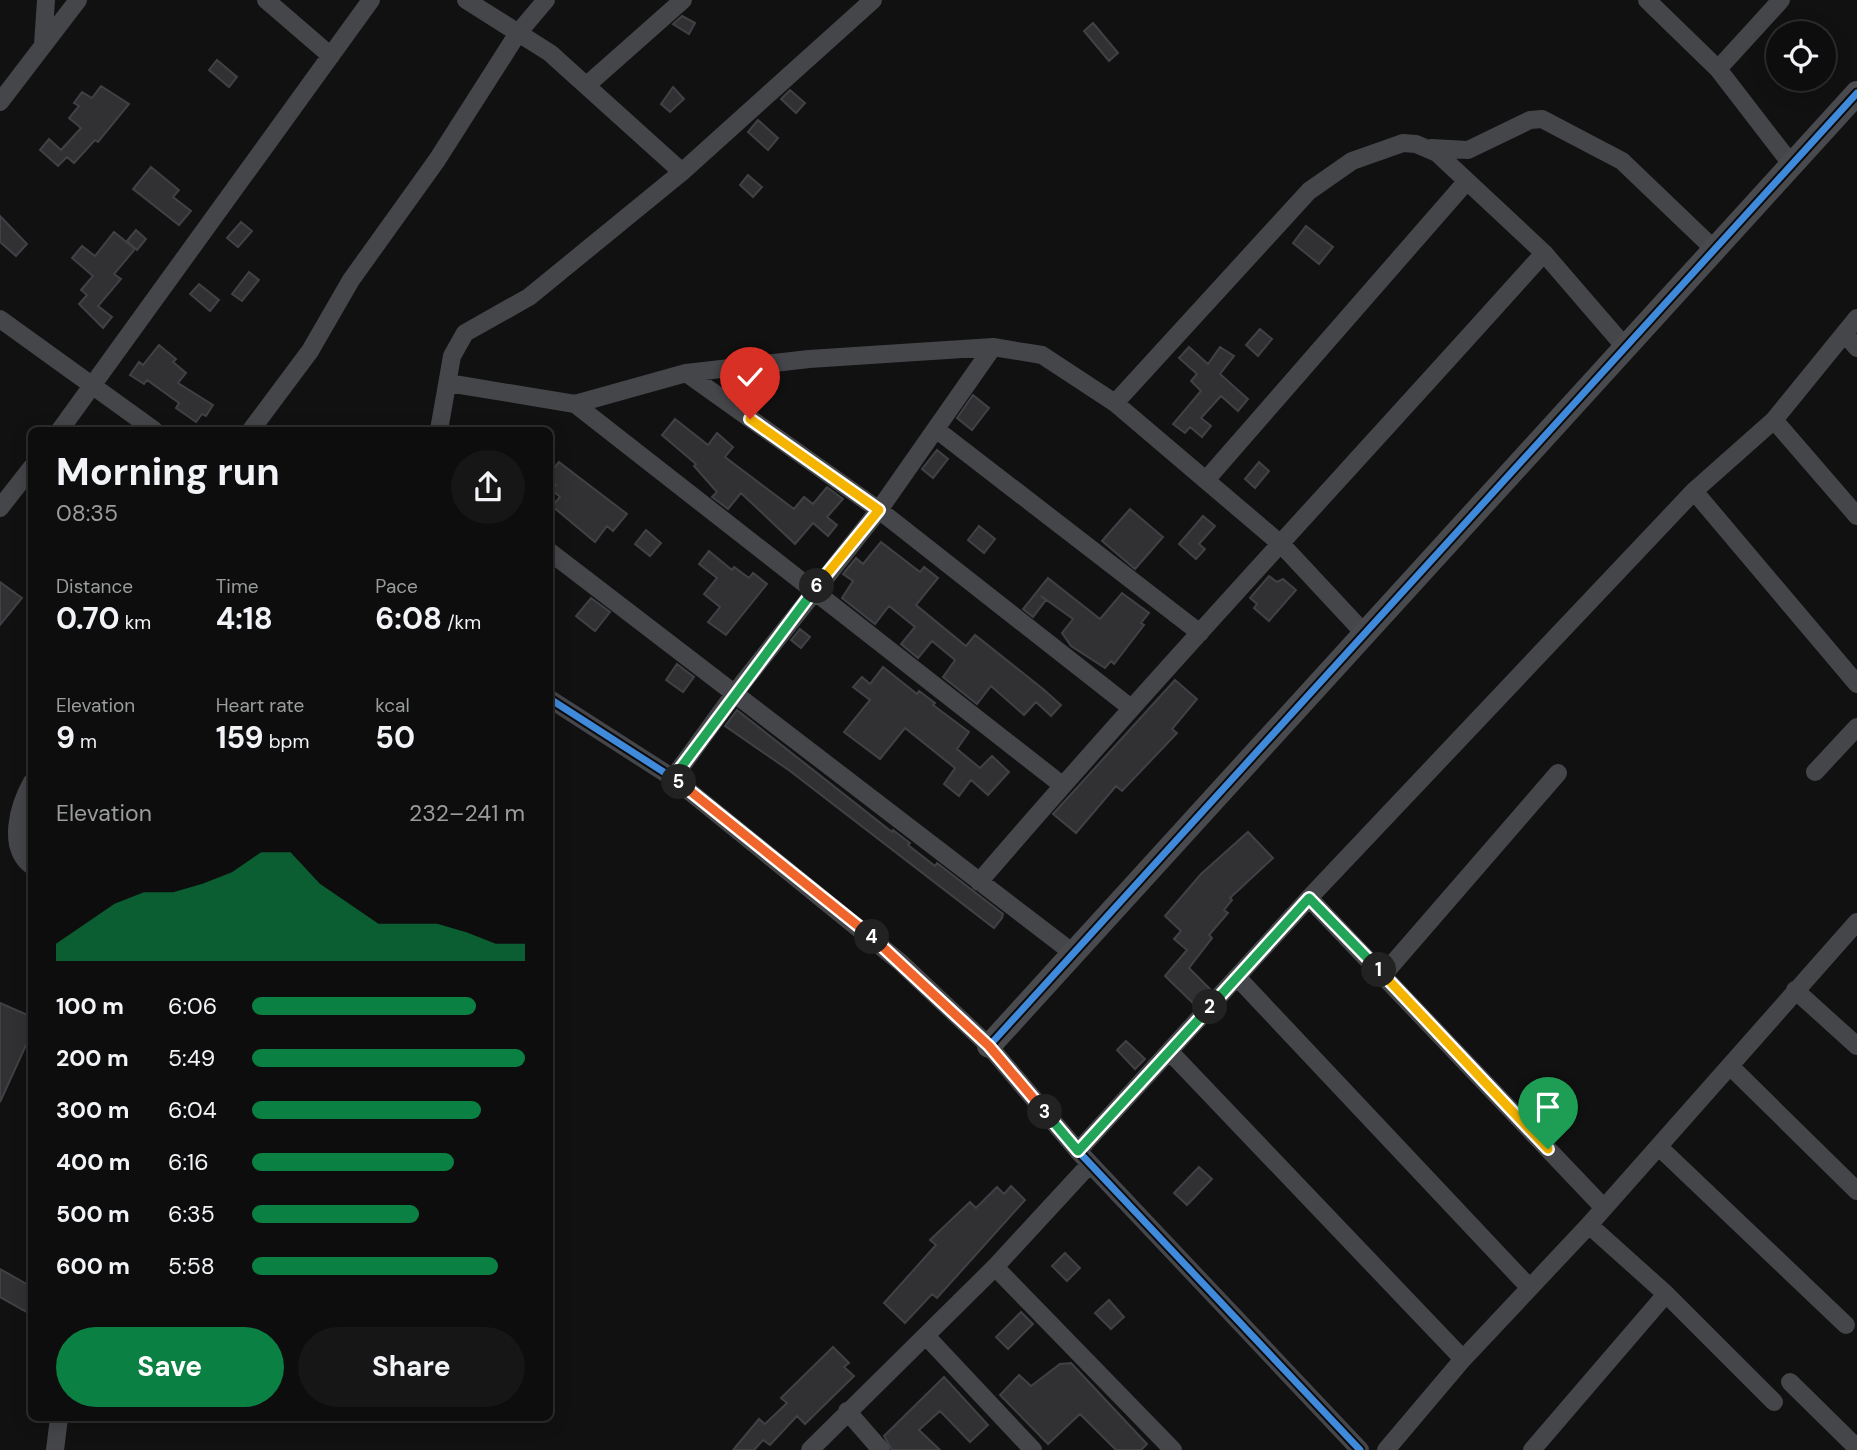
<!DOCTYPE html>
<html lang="en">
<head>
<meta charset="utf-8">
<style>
  body { margin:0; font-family:"DM Sans",sans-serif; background:#161616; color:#f1f3f6; height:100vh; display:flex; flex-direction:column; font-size:26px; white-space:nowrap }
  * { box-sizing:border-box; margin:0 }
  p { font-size:23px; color:#9a9c9d }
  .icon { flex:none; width:38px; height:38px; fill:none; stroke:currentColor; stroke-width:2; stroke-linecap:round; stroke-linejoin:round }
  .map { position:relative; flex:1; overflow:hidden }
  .details { position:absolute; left:28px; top:427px; width:525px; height:994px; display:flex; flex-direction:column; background:#0d0d0d; border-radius:10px; box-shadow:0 4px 18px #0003,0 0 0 2px #2d2d2e }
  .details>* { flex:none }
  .controls { position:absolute; left:1766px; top:21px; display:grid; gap:14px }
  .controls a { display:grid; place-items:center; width:70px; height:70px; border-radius:50%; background:#0d0d0d; box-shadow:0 4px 18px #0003,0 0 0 2px #2d2d2e; font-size:35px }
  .pin { position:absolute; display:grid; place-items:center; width:60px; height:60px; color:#fff; margin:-72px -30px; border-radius:50% 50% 50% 0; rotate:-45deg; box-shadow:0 0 7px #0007 }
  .pin .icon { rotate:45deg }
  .km { position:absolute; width:35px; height:35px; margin:-18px; border-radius:50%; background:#222; color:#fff; font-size:19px; line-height:35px; text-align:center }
  .round { display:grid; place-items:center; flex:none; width:74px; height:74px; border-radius:37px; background:#161616 }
  .overview { display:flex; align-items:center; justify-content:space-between; height:119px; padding:0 28px }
  h1 { font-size:38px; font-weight:700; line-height:52px }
  .stats { display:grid; grid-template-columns:repeat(3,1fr); gap:10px; height:119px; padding:7px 28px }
  .stats div { display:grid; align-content:center }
  .stats b { font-size:30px; font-weight:700 }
  .stats small { font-size:19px; font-weight:400 }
  .stats p { font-size:19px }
  .chart { height:196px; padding:14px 28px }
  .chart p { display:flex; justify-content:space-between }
  .chart svg { width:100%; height:126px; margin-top:7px; fill:#0b8043; opacity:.7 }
  .primary-button { display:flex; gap:14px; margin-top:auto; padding:14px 28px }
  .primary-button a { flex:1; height:80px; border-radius:42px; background:#0b8043; color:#fff; font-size:28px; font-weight:700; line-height:80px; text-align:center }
  .primary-button a+a { background:#161616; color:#f1f3f6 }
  ul { padding:0 28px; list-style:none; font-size:23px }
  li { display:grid; grid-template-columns:112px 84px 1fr; align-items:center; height:52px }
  li i { height:18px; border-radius:9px; background:#0b8043 }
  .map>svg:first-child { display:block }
</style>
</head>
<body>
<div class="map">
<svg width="1857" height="1450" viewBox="0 0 1857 1450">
  <rect width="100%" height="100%" fill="#111"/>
  <!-- building -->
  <path fill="#313133" stroke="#404145" stroke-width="2" d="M682 16 695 23 689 34 673 24Z
    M1093 23 1118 53 1109 61 1084 31Z
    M217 60 237 77 229 87 209 70Z
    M101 86 129 104 98 142 95 140 74 163 67 157 58 166 40 150 49 139 61 150 81 128 69 118 79 106 74 103 82 92 92 98Z
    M673 87 684 99 670 112 661 104Z
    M790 90 805 103 796 113 781 99Z
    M758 120 778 138 768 150 748 132Z
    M151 167 179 190 173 197 191 211 179 225 133 189Z
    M748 175 762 187 753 197 740 185Z
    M0 216 27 244 16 256 0 242Z
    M241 222 252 231 238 247 227 238Z
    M1306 226 1333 247 1319 264 1293 243Z
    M136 230 146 239 137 250 127 241Z
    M114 232 135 249 114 274 121 279 98 306 112 317 103 328 79 304 87 295 81 290 93 276 72 258 82 246 95 256Z
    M249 272 259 280 242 301 232 294Z
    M199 284 219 300 210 311 190 294Z
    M1260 329 1272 339 1258 356 1246 345Z
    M159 345 176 359 173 362 186 373 178 383 213 405 206 416 202 414 196 422 176 408 179 403 147 380 144 384 130 375 139 362 143 365Z
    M1189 347 1208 364 1220 347 1234 356 1220 374 1248 399 1238 411 1221 396 1201 418 1211 426 1202 437 1190 427 1185 433 1173 424 1201 391 1191 381 1197 374 1179 358Z
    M973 395 989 408 972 430 957 418Z
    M675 419 708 445 717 433 733 447 725 457 794 509 804 497 813 504 827 487 843 499 827 517 837 525 828 536 813 523 795 544 741 493 728 509 712 497 717 492 694 466 696 464 662 435Z
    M937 450 948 459 933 478 922 469Z
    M559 462 627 514 613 531 607 526 595 542 552 506 560 497 551 489 556 485 550 479V473Z
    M1259 462 1269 471 1255 488 1245 479Z
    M1130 509 1163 537 1135 569 1102 541Z
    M1203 516 1215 526 1199 544 1205 549 1196 559 1179 544Z
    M979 526 995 539 984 553 968 540Z
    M646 530 661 543 650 556 635 544Z
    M881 542 920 572 924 567 938 578 916 605 966 646 975 635 1043 689 1061 705 1051 716 1036 702 1024 715 991 686 977 704 943 677 955 660 932 641 918 658 901 644 915 627 889 606 875 624 842 598 853 581 843 574 856 558 863 564Z
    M709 551 732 570 734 567 749 578 753 573 767 584 726 635 708 622 720 607 704 594 717 578 699 564Z
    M1269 576 1277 582 1283 579 1296 590 1269 621 1254 608 1257 604 1250 598Z
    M1048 578 1100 619 1122 593 1149 613 1141 623 1144 625 1114 664 1111 661 1105 668 1071 646 1062 633 1073 619 1041 596 1046 600 1033 617 1023 609Z
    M0 582 22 598 0 625Z
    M591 598 610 612 595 631 576 616Z
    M800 629 810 637 801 648 791 640Z
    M677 664 694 677 683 692 666 680Z
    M883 667 917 694 919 691 935 703 933 705 969 732 957 749 980 768 992 756 1009 772 988 795 971 780 959 796 944 784 955 768 905 728 880 759 844 732 870 700 853 687 862 677 870 684Z
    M1175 680 1197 699 1172 729 1177 733 1122 791 1116 786 1076 833 1053 814Z
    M737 710 892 832 893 830 910 843 908 845 935 866 937 863 1003 914 1002 918 994 928 790 771 725 726Z
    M1248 832 1273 858 1230 898 1232 900 1224 910 1228 913 1209 935 1212 938 1189 968 1210 989 1194 1004 1165 976 1187 950 1174 939 1181 931 1165 916 1201 874Z
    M0 1003 32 1017V1032L0 1102Z
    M1126 1041 1145 1059 1135 1069 1117 1050Z
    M1199 1167 1212 1179 1187 1205 1174 1193Z
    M1011 1186 1025 1200 937 1298 932 1294 905 1323 884 1303 936 1245 930 1240 970 1202 976 1208 997 1187 1004 1194Z
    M1065 1253 1080 1268 1067 1281 1052 1266Z
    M0 1269 32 1287V1315L0 1297Z
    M1109 1300 1124 1317 1111 1329 1095 1313Z
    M1021 1312 1033 1324 1008 1349 996 1337Z
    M833 1347 849 1363 844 1367 854 1376 805 1424 797 1416 770 1445 763 1440 754 1450H733L759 1419 765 1424 787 1403 781 1398Z
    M1071 1363 1147 1444 1141 1450H1116L1080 1414 1048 1444 1000 1395 1019 1375 1031 1386 1060 1364Z
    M944 1377 988 1425 970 1442 940 1411 919 1430 940 1450H892L884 1436Z"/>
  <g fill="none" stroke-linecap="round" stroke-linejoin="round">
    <!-- street -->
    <path stroke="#45464a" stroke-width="18" d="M266 0 331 56
      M466 0 550 53 682 172
      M1647 0 1718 69 1792 165
      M43 45 46 0
      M1718 69 1781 0
      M587 85 683 0
      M0 102 78 0
      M1431 148 1468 150 1530 120 1542 119 1622 161 1715 250
      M0 319 154 430
      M1845 334 1857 348
      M686 373 879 510 1131 708
      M448 383 575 404 1062 785
      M1115 403 1309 191 1352 161 1403 143 1416 144 1437 153 1544 253 1625 347
      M575 404 686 373 809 359 993 347 1042 355 1115 403 1282 545 1365 634
      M1774 420 1857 516
      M60 430 371 0
      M251 430 310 351 351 280 437 160 518 33 546 0
      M439 430 452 356 465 333 529 297 682 172 873 0
      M937 430 1200 633
      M1206 480 1466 182
      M1694 491 1857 684
      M0 508 32 467
      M550 552 1073 953
      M550 699 673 778 900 962 989 1046 1078 1151 1360 1450
      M1815 772 1857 727
      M673 778 734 694 879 510 993 347
      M32 782C19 805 6 847 32 866
      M979 882C1163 668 1356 463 1544 253
      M1309 898 1604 1208
      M1383 975 1558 773
      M1237 977 1529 1287
      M1795 990 1857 1046
      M1170 1052 1463 1359
      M1731 1067 1857 1191
      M1659 1147 1846 1325
      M1078 1151 1309 898 1694 491 1774 420 1857 318
      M1589 1225 1666 1294 1774 1402
      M995 1267 1173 1450
      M926 1336 1033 1450
      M1790 1382 1857 1448
      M847 1411 881 1450
      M55 1450 59 1418
      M810 1450 995 1267 1090 1164
      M1386 1450 1463 1359 1589 1225 1857 922
      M1532 1450 1666 1294"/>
    <!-- secondary -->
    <path stroke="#494a4e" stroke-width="24" d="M989 1046 1857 93"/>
    <!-- cycleway casing -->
    <g stroke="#0b0b0d" stroke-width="11">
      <path id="cycleway" d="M550 699 673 778 900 962 989 1046 1078 1151 1360 1450
        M989 1046 1857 93"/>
    </g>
    <!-- cycleway -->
    <use href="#cycleway" stroke="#408adc" stroke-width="7"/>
  </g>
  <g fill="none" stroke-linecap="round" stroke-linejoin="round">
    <!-- split-1 casing -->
    <g stroke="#fff" stroke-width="14">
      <path id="split-1" d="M1379 970 1548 1149"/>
    </g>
    <!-- split-2 casing -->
    <g stroke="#fff" stroke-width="14">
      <path id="split-2" d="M1210 1007 1309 898 1379 970"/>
    </g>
    <!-- split-3 casing -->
    <g stroke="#fff" stroke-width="14">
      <path id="split-3" d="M1045 1112 1078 1151 1210 1007"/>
    </g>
    <!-- split-4 casing -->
    <g stroke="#fff" stroke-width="14">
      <path id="split-4" d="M872 937 989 1046 1045 1112"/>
    </g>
    <!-- split-5 casing -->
    <g stroke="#fff" stroke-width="14">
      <path id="split-5" d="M679 782 872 937"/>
    </g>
    <!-- split-6 casing -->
    <g stroke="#fff" stroke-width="14">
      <path id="split-6" d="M679 782 673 778 817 586"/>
    </g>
    <!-- split-7 casing -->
    <g stroke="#fff" stroke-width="14">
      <path id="split-7" d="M750 419 879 510 817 586"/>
    </g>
    <!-- split-1 -->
    <use href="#split-1" stroke="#f5b400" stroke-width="9"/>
    <!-- split-2 -->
    <use href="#split-2" stroke="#22a559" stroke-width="9"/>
    <!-- split-3 -->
    <use href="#split-3" stroke="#22a559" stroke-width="9"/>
    <!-- split-4 -->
    <use href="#split-4" stroke="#f0652b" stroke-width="9"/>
    <!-- split-5 -->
    <use href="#split-5" stroke="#f0652b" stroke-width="9"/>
    <!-- split-6 -->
    <use href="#split-6" stroke="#22a559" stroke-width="9"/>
    <!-- split-7 -->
    <use href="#split-7" stroke="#f5b400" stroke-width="9"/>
  </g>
</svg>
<div class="controls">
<a><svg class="icon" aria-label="locate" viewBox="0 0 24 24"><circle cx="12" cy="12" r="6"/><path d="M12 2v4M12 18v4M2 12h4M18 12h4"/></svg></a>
</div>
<div class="pin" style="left:1548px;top:1149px;background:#1e9e55"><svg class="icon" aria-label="arrive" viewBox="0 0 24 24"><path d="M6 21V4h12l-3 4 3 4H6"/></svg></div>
<div class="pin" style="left:750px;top:419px;background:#d93025"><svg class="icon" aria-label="check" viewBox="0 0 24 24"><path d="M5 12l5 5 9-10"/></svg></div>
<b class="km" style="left:1379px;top:970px">1</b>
<b class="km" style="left:1210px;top:1007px">2</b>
<b class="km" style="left:1045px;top:1112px">3</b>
<b class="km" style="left:872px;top:937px">4</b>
<b class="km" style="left:679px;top:782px">5</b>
<b class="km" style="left:817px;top:586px">6</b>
<section class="details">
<div class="overview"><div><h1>Morning run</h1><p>08:35</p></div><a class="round"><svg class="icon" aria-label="share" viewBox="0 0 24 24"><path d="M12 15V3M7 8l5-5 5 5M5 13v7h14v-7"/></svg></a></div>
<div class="stats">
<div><p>Distance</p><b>0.70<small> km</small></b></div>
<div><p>Time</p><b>4:18</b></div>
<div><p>Pace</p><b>6:08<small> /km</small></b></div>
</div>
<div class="stats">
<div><p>Elevation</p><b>9<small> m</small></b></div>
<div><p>Heart rate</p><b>159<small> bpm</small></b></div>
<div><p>kcal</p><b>50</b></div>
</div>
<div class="chart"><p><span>Elevation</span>232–241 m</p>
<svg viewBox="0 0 160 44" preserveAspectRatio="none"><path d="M0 44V38L10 31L20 24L30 20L40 20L50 17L60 13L70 6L80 6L90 17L100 24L110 31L120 31L130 31L140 34L150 38L160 38V44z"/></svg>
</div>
<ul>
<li><b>100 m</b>6:06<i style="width:82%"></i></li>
<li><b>200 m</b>5:49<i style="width:100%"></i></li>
<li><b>300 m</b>6:04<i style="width:84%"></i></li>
<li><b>400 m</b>6:16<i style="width:74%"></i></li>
<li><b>500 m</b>6:35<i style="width:61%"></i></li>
<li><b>600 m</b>5:58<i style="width:90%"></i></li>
</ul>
<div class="primary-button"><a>Save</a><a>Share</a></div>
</section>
</div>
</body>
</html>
